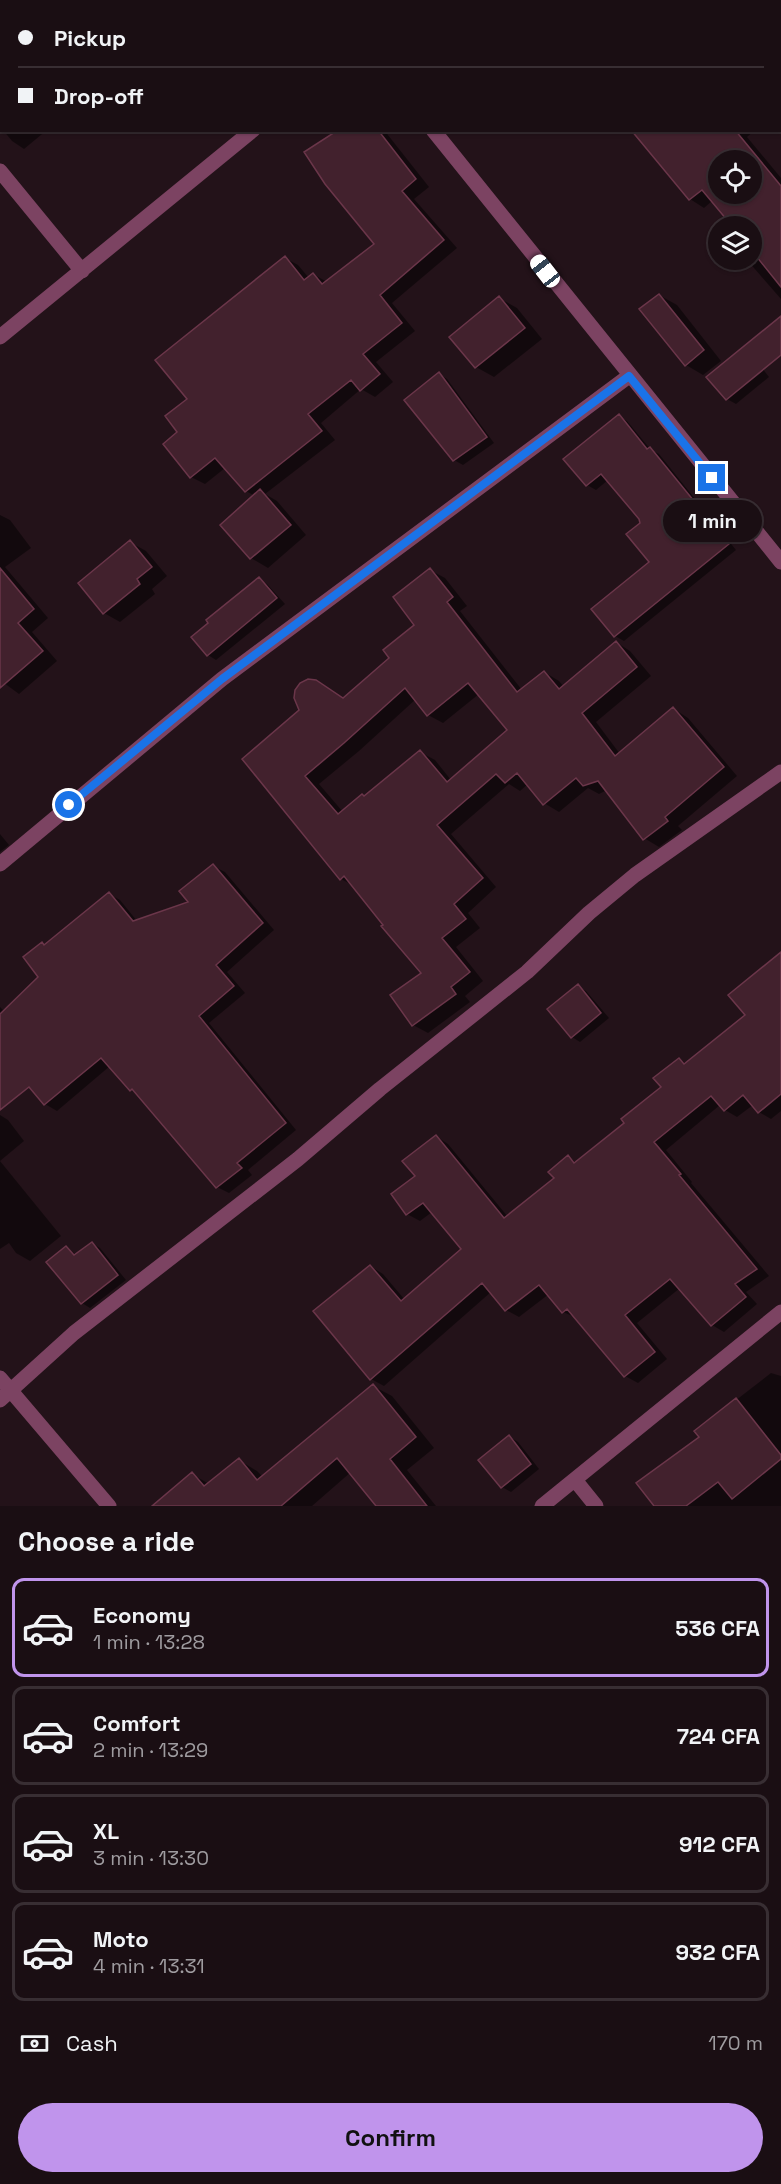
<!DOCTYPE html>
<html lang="en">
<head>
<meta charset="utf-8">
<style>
  body { margin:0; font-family:"Space Grotesk",sans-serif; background:#23171c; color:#f1f3f6; height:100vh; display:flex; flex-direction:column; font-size:22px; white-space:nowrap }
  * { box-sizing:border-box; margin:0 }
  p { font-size:20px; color:#9f9ca0 }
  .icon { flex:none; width:33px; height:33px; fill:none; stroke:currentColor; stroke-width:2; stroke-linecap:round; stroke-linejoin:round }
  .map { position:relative; height:1506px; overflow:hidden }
  .panel { display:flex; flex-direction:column; background:#1a0e13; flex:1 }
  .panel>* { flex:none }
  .top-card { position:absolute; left:0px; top:0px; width:782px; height:132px; box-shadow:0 2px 4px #0004,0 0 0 2px #382e33; display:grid; align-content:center; height:132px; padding:0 18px; background:#1a0e13 }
  .controls { position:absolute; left:708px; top:150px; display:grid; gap:12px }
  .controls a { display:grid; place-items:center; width:54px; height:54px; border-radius:50%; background:#1a0e13; box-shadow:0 2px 4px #0004,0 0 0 2px #382e33; font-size:30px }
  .end { position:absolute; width:27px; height:27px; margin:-14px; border:8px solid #1a73e8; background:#fff; box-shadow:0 0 0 3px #fff }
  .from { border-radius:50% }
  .bubble { position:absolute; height:42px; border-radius:21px; background:#1a0e13; box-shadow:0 2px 4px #0004,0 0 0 2px #382e33; font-size:20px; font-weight:800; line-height:42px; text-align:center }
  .car { position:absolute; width:18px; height:36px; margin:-18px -9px; border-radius:8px; box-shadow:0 0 4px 2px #0007; background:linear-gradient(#fff 24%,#345 0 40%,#fff 0 76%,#345 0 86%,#fff 0) }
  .top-card b { display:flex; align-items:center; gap:21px; height:57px; font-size:22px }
  .top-card b+b { border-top:2px solid #382e33 }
  .top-card i { width:15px; height:15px; background:#f1f3f6 }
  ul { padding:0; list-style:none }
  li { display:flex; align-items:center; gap:18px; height:99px; margin:0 12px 9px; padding:0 6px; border:3px solid #382e33; border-radius:12px }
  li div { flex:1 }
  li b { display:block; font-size:22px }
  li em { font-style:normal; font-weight:800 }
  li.on { border-color:#c094ec }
  li>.icon { width:54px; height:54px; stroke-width:1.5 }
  h2 { padding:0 18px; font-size:27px; line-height:72px }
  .pay { display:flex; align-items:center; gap:15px; height:66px; padding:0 18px; font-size:22px }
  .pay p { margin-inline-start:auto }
  .button { display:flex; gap:12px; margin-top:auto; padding:12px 18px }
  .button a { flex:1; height:69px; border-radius:36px; background:#c094ec; color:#111; font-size:24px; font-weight:800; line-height:69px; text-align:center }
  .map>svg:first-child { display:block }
</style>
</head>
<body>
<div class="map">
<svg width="781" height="1506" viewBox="0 0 781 1506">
  <rect width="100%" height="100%" fill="#231219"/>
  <!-- shadow -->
  <path fill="#0007" fill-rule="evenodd" d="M2,0L91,2H2V129L0,1Z
    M241,0H267L269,2H240Z
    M469,0H774L776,2H467Z
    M780,7L781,8L780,110Z
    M3,130H47L24,149L12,141Z
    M340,130H384L429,187L414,199L457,248L392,303L415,331L376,362L393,382L375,397L361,389L321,423L335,440L265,494L277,501L306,535L268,568L251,558L222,525L255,496L246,491L225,468L205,484L191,477L179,432L189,399L285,258L298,265L309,278L313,274L327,282L376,245Z
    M633,130H755L747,137L781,178V299L747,260H752V226H734L712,201L704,208L690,199ZM718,160H752V194H718Z
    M659,295L677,305L721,361L703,375L686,365Z
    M499,298L517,308L542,339L494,377L476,367L451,337Z
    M751,354L769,377L736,404L727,399L709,377Z
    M439,374L447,379L494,443L463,465L454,460L406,400Z
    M619,416L627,421L651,450L659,454L736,550L624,641L615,636L593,609L651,562L640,518L608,480L596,490L587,485L565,459Z
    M0,515L10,520L31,548L5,567L48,618L32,632L57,661L19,694L0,680Z
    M130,542L146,551L167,576L152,589L155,594L120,622L104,613L80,583Z
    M430,570L445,578L467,606L460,611L522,690L544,672L559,681L564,687L616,642L630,651L651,676L596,722L620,754L674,709L688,718L737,776L678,826L682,830L659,847L644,838L607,790L599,794L588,788L559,812L544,803L528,784L520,791L509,784L451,834L496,887L468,913L480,928L456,947L483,981L465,996L470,1002L428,1033L413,1025L423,973L356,887L341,879L244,759L344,699L391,659L417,625ZM479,694L509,730L451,780L435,760L420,752L365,798L343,812L319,784L359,751L416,699L428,715L443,723Z
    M259,579L267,584L285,604L216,660L208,655Z
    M0,834L9,845L0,852Z
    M213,866L225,872L274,930L227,972L245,993L209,1023L296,1130L248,1170L252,1175L229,1193L217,1187L138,1094L131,1090L110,1066L57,1111L45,1104L0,1042V1007L3,1010L20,997L40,978L45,946L109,894L120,900L137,921L190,902Z
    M781,954V1111L771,1119L759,1112L753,1105L737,1117L725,1110L720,1105L666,1150L692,1182L691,1183L769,1276L746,1292L757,1304L724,1332L712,1325L680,1288L637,1323L667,1359L638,1383L625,1376L577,1318L563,1312L549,1294L519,1317L506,1310L491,1292L384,1386L371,1379L370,1266L383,1274L405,1300L464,1250L432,1212L420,1221L407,1214L417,1177L436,1136L448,1144L508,1217L556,1178L568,1157L577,1163L626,1123L663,1087L679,1059L687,1064L747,1015Z
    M578,986L586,991L609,1018L580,1042L572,1037Z
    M0,1115L8,1120L24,1141L0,1161L61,1236L30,1261L16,1253L9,1243L0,1249Z
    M92,1243L100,1248L126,1280L90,1308L82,1303L66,1248L77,1255Z
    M771,1373L781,1376V1506H655L701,1437L696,1431Z
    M373,1386L392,1396L434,1448L407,1470L436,1506H380L351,1472L312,1506H172L192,1474L209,1484L239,1460L257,1471L263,1477Z
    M510,1437L518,1442L539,1469L511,1492L502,1487L480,1460Z"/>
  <!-- building -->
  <path fill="#42212d" stroke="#6b364a" stroke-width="1.5" fill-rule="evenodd" d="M338,130H378L416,179L402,191L444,240L380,295L402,323L363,354L380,374L360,391L351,380L308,414L322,431L245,492L215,458L190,478L163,444L177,432L165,416L187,399L155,360L285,256L304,280L313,273L322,284L374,244L325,184L304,152Z
    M631,130H735L781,186V287L752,251V226H732L702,190L689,200ZM718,160H752V194H718Z
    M659,294L704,350L685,366L639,309Z
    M499,296L525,328L475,368L449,337Z
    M781,316V355L726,400L706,377Z
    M439,372L487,437L453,461L404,400Z
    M619,414L647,449L650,447L729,544L614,637L591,609L649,562L626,534L640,523L639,519L601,474L586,486L563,459Z
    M260,489L291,525L250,559L220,525Z
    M130,540L152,567L137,579L140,584L103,614L78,583Z
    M0,568L34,609L18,623L43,651L0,688Z
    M430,568L453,597L447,602L517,692L544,671L559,689L616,641L637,667L582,713L615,756L673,707L724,767L665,817L668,821L643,840L598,781L583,786L576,778L543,805L517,773L505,783L496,774L437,825L483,878L454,904L466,919L442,938L470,972L451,987L456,994L412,1026L390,995L421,973L381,926L383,925L344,876L340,880L242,759L299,710L294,698L295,690L300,683L308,679L316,680L343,698L389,658L383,650L414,625L393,597ZM468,683L507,730L447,782L420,750L364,796L362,794L338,814L305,776L344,743L405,688L427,716Z
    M259,577L277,598L207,656L191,637L208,623L206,620Z
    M213,864L263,923L216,965L234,986L199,1016L286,1123L237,1163L242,1168L216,1188L132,1089L130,1091L101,1058L44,1105L29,1087L0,1110V1014L38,977L23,957L42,942L44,945L109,892L133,921L188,902L179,891Z
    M781,952V1094L758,1113L743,1095L724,1111L711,1096L654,1142L681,1174L679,1175L757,1269L735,1284L746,1297L711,1326L670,1279L625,1315L655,1352L624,1377L567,1309L562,1313L539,1285L505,1311L482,1283L370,1380L313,1311L370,1265L401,1301L461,1249L423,1203L406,1215L391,1194L415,1176L402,1161L436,1135L504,1218L554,1178L548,1172L568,1155L574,1163L624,1123L621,1119L661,1087L653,1078L679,1058L684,1064L745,1015L728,995Z
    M578,984L601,1013L571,1038L547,1009Z
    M92,1242L118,1275L81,1304L46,1262L66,1246L74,1255Z
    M373,1384L416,1437L390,1459L427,1506H376L337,1458L281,1506H152L192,1472L204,1486L239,1458L257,1480Z
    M736,1398L781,1455V1459L732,1499L718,1482L686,1506H654L636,1483L699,1437L694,1431Z
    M509,1435L531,1464L501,1488L478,1460Z"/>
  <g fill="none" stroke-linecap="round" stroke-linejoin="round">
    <!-- minor -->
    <path stroke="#7c4362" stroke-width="15" d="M327,0L328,2
      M408,2L410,0
      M433,130L781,562
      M0,171L82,271
      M0,337L253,130
      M0,864L222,679L629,376
      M0,1378L109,1506
      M0,1400L74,1333L298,1159L380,1089L527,972L589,913L635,875L781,772
      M575,1480L596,1506
      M542,1506L781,1312"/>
  </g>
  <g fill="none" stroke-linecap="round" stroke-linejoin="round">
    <!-- route -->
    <path stroke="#1a73e8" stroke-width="8" d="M69,805L222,679L629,376L712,478"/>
  </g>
</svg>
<div class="controls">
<a><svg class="icon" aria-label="locate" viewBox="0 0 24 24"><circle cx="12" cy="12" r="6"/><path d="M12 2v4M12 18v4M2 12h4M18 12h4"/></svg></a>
<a><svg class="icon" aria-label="layers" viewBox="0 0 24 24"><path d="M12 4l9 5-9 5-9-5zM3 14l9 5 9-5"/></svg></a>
</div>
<i class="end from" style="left:69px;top:805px"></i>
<i class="end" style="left:712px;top:478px"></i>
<div class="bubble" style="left:663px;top:500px;width:99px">1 min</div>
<i class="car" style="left:545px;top:271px;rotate:322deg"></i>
<div class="top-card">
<b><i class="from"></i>Pickup</b>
<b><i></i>Drop-off</b>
</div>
</div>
<section class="panel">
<h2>Choose a ride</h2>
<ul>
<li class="on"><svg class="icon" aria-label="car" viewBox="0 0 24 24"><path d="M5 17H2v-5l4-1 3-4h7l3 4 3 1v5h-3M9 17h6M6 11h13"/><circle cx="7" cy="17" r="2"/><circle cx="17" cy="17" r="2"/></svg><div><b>Economy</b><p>1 min · 13:28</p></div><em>536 CFA</em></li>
<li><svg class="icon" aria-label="car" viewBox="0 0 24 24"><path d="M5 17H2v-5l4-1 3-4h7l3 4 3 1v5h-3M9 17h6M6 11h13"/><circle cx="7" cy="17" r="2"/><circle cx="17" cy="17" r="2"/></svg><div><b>Comfort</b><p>2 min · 13:29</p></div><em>724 CFA</em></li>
<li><svg class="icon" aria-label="car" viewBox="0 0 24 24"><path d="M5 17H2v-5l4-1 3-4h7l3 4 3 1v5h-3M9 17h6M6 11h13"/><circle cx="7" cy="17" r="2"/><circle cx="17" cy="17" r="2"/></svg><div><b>XL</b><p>3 min · 13:30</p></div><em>912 CFA</em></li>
<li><svg class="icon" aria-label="car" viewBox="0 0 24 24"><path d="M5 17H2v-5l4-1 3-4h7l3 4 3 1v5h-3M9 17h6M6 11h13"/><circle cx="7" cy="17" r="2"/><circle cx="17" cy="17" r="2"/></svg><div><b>Moto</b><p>4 min · 13:31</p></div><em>932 CFA</em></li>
</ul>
<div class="pay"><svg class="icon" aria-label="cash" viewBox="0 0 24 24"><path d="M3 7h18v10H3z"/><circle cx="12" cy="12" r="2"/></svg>Cash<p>170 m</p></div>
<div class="button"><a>Confirm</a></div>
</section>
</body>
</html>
